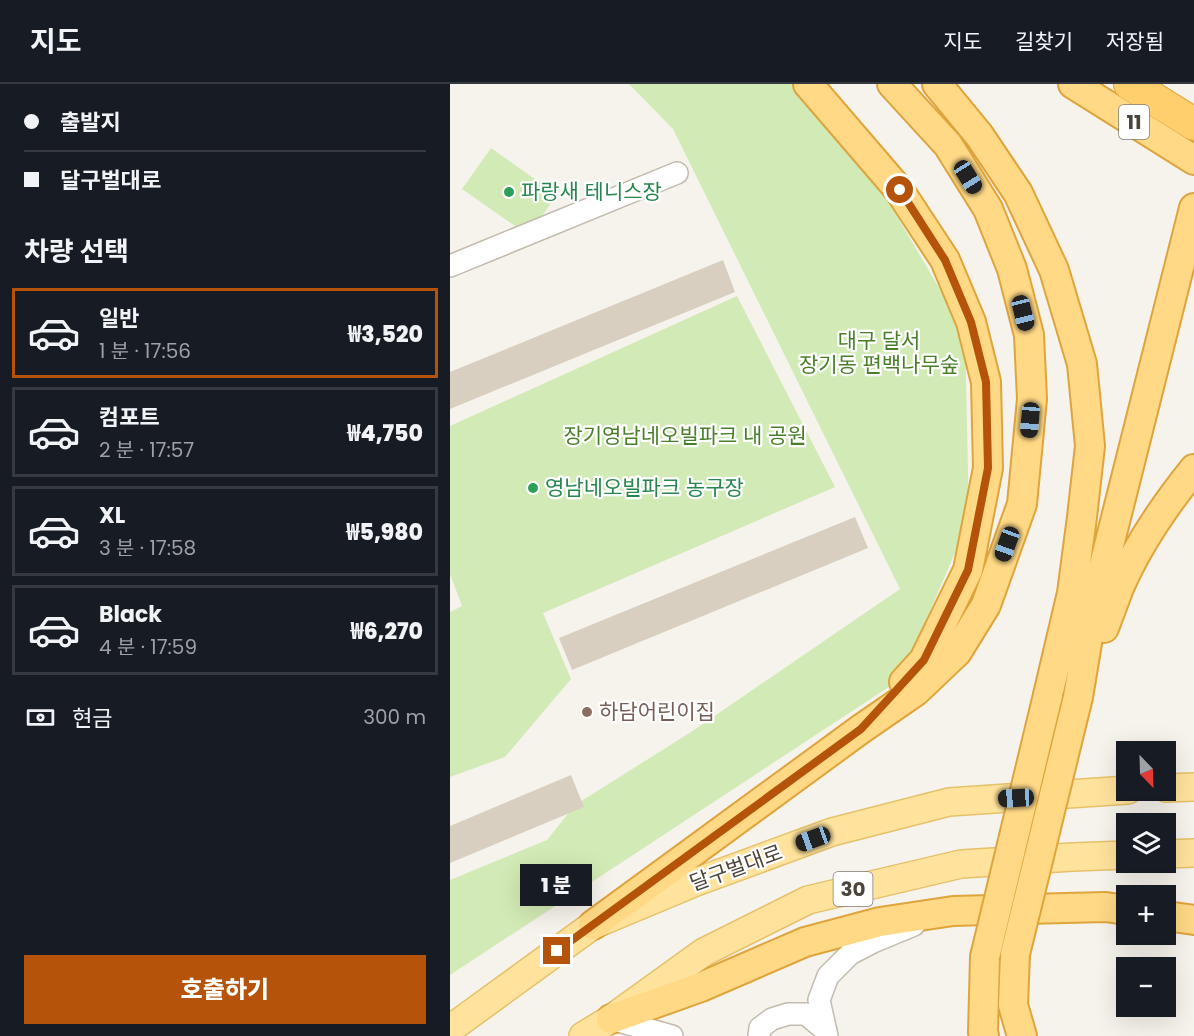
<!DOCTYPE html>
<html lang="ko">
<head>
<meta charset="utf-8">
<style>
  body { margin:0; font-family:Poppins,"Noto Sans KR",sans-serif; background:#242831; color:#f1f3f6; height:100vh; display:flex; flex-direction:column; font-size:22px; white-space:nowrap }
  * { box-sizing:border-box; margin:0 }
  p { font-size:20px; color:#9ea1a6 }
  .icon { flex:none; width:33px; height:33px; fill:none; stroke:currentColor; stroke-width:2; stroke-linecap:round; stroke-linejoin:round }
  .map { position:relative; flex:1; overflow:hidden }
  .drawer { display:flex; flex-direction:column; background:#171b24; width:450px }
  .drawer>* { flex:none }
  .banner { display:grid; align-content:center; height:132px; padding:0 24px; background:#171b24 }
  .needle { width:39px; rotate:157deg }
  .controls { position:absolute; left:666px; top:657px; display:grid; gap:12px }
  .controls a { display:grid; place-items:center; width:60px; height:60px; border-radius:0px; background:#171b24; box-shadow:0 6px 24px #0002; font-size:30px }
  .end { position:absolute; width:27px; height:27px; margin:-14px; border:8px solid #b45309; background:#fff; box-shadow:0 0 0 3px #fff }
  .from { border-radius:50% }
  .bubble { position:absolute; height:42px; border-radius:0px; background:#171b24; box-shadow:0 6px 24px #0002; font-size:20px; font-weight:800; line-height:42px; text-align:center }
  .car { position:absolute; width:18px; height:36px; margin:-18px -9px; border-radius:8px; box-shadow:0 0 4px 2px #0007; background:linear-gradient(#222 24%,#8ab4d8 0 40%,#222 0 76%,#8ab4d8 0 86%,#222 0) }
  .banner b { display:flex; align-items:center; gap:21px; height:57px; font-size:22px }
  .banner b+b { border-top:2px solid #363941 }
  .banner i { width:15px; height:15px; background:#f1f3f6 }
  ul { padding:0; list-style:none }
  li { display:flex; align-items:center; gap:18px; height:90px; margin:0 12px 9px; padding:0 12px; border:3px solid #363941; border-radius:0px }
  li div { flex:1 }
  li b { display:block; font-size:22px }
  li em { font-style:normal; font-weight:800 }
  li.selected { border-color:#b45309 }
  li>.icon { width:54px; height:54px; stroke-width:1.5 }
  h2 { padding:0 24px; font-size:27px; line-height:72px }
  .pay { display:flex; align-items:center; gap:15px; height:66px; padding:0 24px; font-size:22px }
  .pay p { margin-inline-start:auto }
  .button { display:flex; gap:12px; margin-top:auto; padding:12px 24px }
  .button a { flex:1; height:69px; border-radius:0px; background:#b45309; color:#fff; font-size:24px; font-weight:800; line-height:69px; text-align:center }
  header { display:flex; align-items:center; gap:36px; box-sizing:border-box; height:84px; padding:0 30px; background:#171b24; border-bottom:2px solid #363941 }
  header strong { font-size:28px }
  nav { display:flex; gap:33px; margin-inline-start:auto; font-size:21px }
  main { display:flex; flex:1; min-height:0 }
  .map>svg:first-child { display:block }
</style>
</head>
<body>
<header>
<strong>지도</strong>
<nav><a>지도</a><a>길찾기</a><a>저장됨</a></nav>
</header>
<main>
<section class="drawer">
<div class="banner">
<b><i class="from"></i>출발지</b>
<b><i></i>달구벌대로</b>
</div>
<h2>차량 선택</h2>
<ul>
<li class="selected"><svg class="icon" aria-label="car" viewBox="0 0 24 24"><path d="M5 17H2v-5l4-1 3-4h7l3 4 3 1v5h-3M9 17h6M6 11h13"/><circle cx="7" cy="17" r="2"/><circle cx="17" cy="17" r="2"/></svg><div><b>일반</b><p>1 분 · 17:56</p></div><em>₩3,520</em></li>
<li><svg class="icon" aria-label="car" viewBox="0 0 24 24"><path d="M5 17H2v-5l4-1 3-4h7l3 4 3 1v5h-3M9 17h6M6 11h13"/><circle cx="7" cy="17" r="2"/><circle cx="17" cy="17" r="2"/></svg><div><b>컴포트</b><p>2 분 · 17:57</p></div><em>₩4,750</em></li>
<li><svg class="icon" aria-label="car" viewBox="0 0 24 24"><path d="M5 17H2v-5l4-1 3-4h7l3 4 3 1v5h-3M9 17h6M6 11h13"/><circle cx="7" cy="17" r="2"/><circle cx="17" cy="17" r="2"/></svg><div><b>XL</b><p>3 분 · 17:58</p></div><em>₩5,980</em></li>
<li><svg class="icon" aria-label="car" viewBox="0 0 24 24"><path d="M5 17H2v-5l4-1 3-4h7l3 4 3 1v5h-3M9 17h6M6 11h13"/><circle cx="7" cy="17" r="2"/><circle cx="17" cy="17" r="2"/></svg><div><b>Black</b><p>4 분 · 17:59</p></div><em>₩6,270</em></li>
</ul>
<div class="pay"><svg class="icon" aria-label="cash" viewBox="0 0 24 24"><path d="M3 7h18v10H3z"/><circle cx="12" cy="12" r="2"/></svg>현금<p>300 m</p></div>
<div class="button"><a>호출하기</a></div>
</section>
<div class="map">
<svg width="744" height="952" viewBox="0 0 744 952">
  <rect width="100%" height="100%" fill="#f6f3ec"/>
  <!-- green -->
  <path fill="#d2eab5" d="M179,0H346L424,93L515,248L519,436L451,595L0,891V796L97,756L125,721L241,648L450,505L223,45Z
    M41,64L107,111L78,151L12,105Z
    M287,212L385,403L93,529L121,595L55,673L0,693V528L12,522L0,490V342Z"/>
  <!-- building -->
  <path fill="#d8cfc1" d="M273,176L285,208L0,325V288Z
    M405,433L418,464L122,586L109,554Z
    M121,691L134,723L0,779V742Z"/>
  <g fill="none" stroke-linecap="round" stroke-linejoin="round">
    <defs>
      <path id="tertiary" d="M0,182L227,89
        M161,935L222,952
        M309,952L310,944L322,935L338,930H356L376,947
        M377,952L369,916L378,892L400,870L423,858L464,841"/>
      <path id="primary" d="M716,704L744,703
        M716,770L744,769
        M0,945L143,841L246,798L382,748L499,718L678,706
        M133,952L161,935L254,868L358,816L511,780L623,773L676,771"/>
      <path id="trunk" d="M358,0L449,106L495,176L521,238L536,298L538,384L518,486L474,576L454,598
        M487,0L529,51L568,109L604,186L632,280L640,362L632,433L622,509L598,611
        M623,0L744,76
        M654,544C659,531 664,517 669,504C687,462 715,421 744,385
        M628,613L642,529L744,124
        M716,832L744,836
        M143,841L411,645L466,607L507,568L536,521L572,420L582,315L579,251L562,185L538,125L498,61L442,0
        M565,870L563,921L572,952
        M161,935L251,903L355,858L430,838L503,827L656,823L676,826
        M534,952L533,948L535,873"/>
      <path id="motorway" d="M680,0L744,40"/>
    </defs>
    <!-- tertiary casing -->
    <use href="#tertiary" stroke="#c2bbae" stroke-width="24"/>
    <!-- primary casing -->
    <use href="#primary" stroke="#e6c16a" stroke-width="30"/>
    <!-- trunk casing -->
    <use href="#trunk" stroke="#e0a43c" stroke-width="32"/>
    <!-- motorway casing -->
    <use href="#motorway" stroke="#e0a43c" stroke-width="34"/>
    <!-- tertiary -->
    <use href="#tertiary" stroke="#fff" stroke-width="21"/>
    <!-- primary -->
    <use href="#primary" stroke="#ffe39c" stroke-width="27"/>
    <!-- trunk -->
    <use href="#trunk" stroke="#ffd985" stroke-width="28"/>
    <!-- motorway -->
    <use href="#motorway" stroke="#ffcf6e" stroke-width="32"/>
    <defs>
      <path id="trunk-bridge" d="M565,870L628,613
        M535,873L598,611"/>
    </defs>
    <!-- trunk-bridge casing -->
    <use href="#trunk-bridge" stroke="#e0a43c" stroke-width="32" stroke-linecap="butt"/>
    <!-- trunk-bridge -->
    <use href="#trunk-bridge" stroke="#ffd985" stroke-width="28"/>
  </g>
  <g fill="none" stroke-linecap="round" stroke-linejoin="round">
    <!-- route -->
    <path stroke="#b45309" stroke-width="8" d="M107,867L411,645L474,576L518,486L538,384L536,298L521,238L495,176L450,106"/>
  </g>
  <!-- markers -->
  <g fill="#2e9e5b" stroke="#fff" stroke-width="2">
    <circle cx="59" cy="108" r="6"/>
    <circle cx="83" cy="404" r="6"/>
  </g>
  <circle fill="#8d6e63" stroke="#fff" stroke-width="2" cx="137" cy="628" r="6"/>
  <g text-anchor="middle" stroke-width="4.5" stroke-linejoin="round" paint-order="stroke">
    <!-- shield labels -->
    <g fill="#fff" stroke="#817c74" stroke-width="1.5">
      <rect x="669" y="21" width="30" height="34" rx="4.5"/>
      <rect x="383.5" y="788" width="39" height="34" rx="4.5"/>
    </g>
    <g font-size="20" font-weight="bold" fill="#4b4439">
      <text x="684" y="45">11</text>
      <text x="403" y="812">30</text>
    </g>
    <!-- leisure labels -->
    <g font-size="21" fill="#27864d" stroke="#fff" text-anchor="start">
      <text x="71" y="115">파랑새 테니스장</text>
      <text x="95" y="411">영남네오빌파크 농구장</text>
    </g>
    <!-- park labels -->
    <g font-size="21" fill="#4a7f2a" stroke="#fff">
      <text x="429" y="264">대구 달서<tspan x="429" dy="24">장기동 편백나무숲</tspan></text>
      <text x="235" y="359">장기영남네오빌파크 내 공원</text>
    </g>
    <!-- education labels -->
    <g font-size="21" fill="#785e54" stroke="#fff" text-anchor="start">
      <text x="149" y="635">하담어린이집</text>
    </g>
    <!-- street labels -->
    <g font-size="21" fill="#4b4439" stroke="#fff">
      <text transform="translate(286 784) rotate(-20)" y="7">달구벌대로</text>
    </g>
  </g>
</svg>
<div class="controls">
<a><svg class="needle" viewBox="-14 -14 28 28"><path d="M0-13l5 13h-10z" fill="#e53935"/><path d="M0 13l5-13h-10z" fill="#9ea1a6"/></svg></a>
<a><svg class="icon" aria-label="layers" viewBox="0 0 24 24"><path d="M12 4l9 5-9 5-9-5zM3 14l9 5 9-5"/></svg></a>
<a>+</a>
<a>−</a>
</div>
<i class="end from" style="left:450px;top:106px"></i>
<i class="end" style="left:107px;top:867px"></i>
<div class="bubble" style="left:70px;top:780px;width:72px">1 분</div>
<i class="car" style="left:518px;top:93px;rotate:148deg"></i>
<i class="car" style="left:573px;top:229px;rotate:166deg"></i>
<i class="car" style="left:580px;top:336px;rotate:185deg"></i>
<i class="car" style="left:557px;top:460px;rotate:200deg"></i>
<i class="car" style="left:566px;top:714px;rotate:267deg"></i>
<i class="car" style="left:363px;top:755px;rotate:250deg"></i>
</div>
</main>
</body>
</html>
